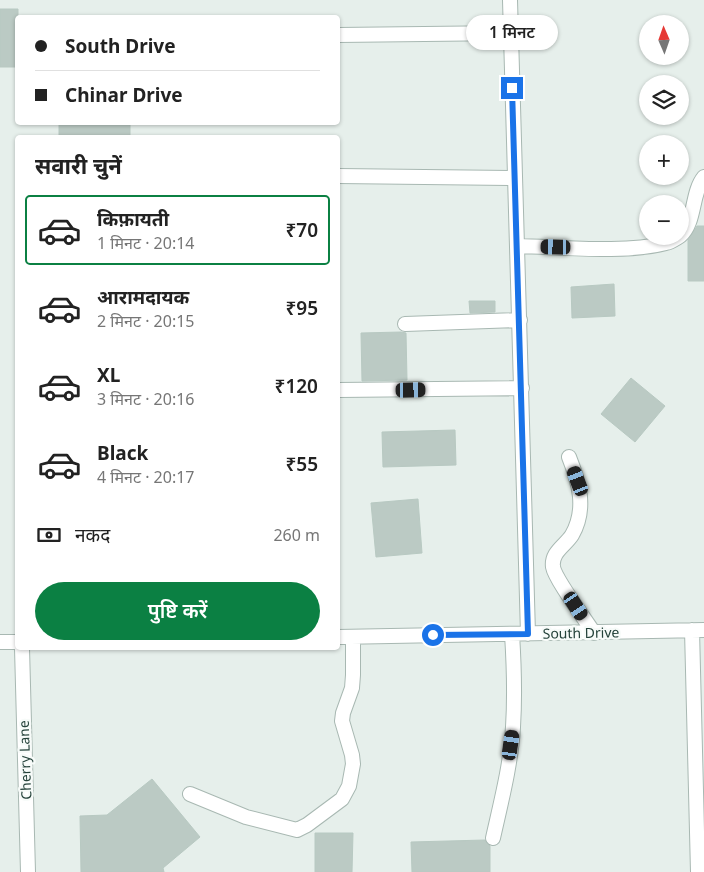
<!DOCTYPE html>
<html lang="hi">
<head>
<meta charset="utf-8">
<style>
  body { margin:0; font-family:"Noto Sans","Noto Sans Devanagari",sans-serif; background:#f6f6f6; color:#222; height:100vh; display:flex; flex-direction:column; font-size:19px; white-space:nowrap }
  * { box-sizing:border-box; margin:0 }
  p { font-size:16px; color:#767676 }
  .icon { flex:none; width:28px; height:28px; fill:none; stroke:currentColor; stroke-width:2; stroke-linecap:round; stroke-linejoin:round }
  .map { position:relative; flex:1; overflow:hidden }
  .panel { position:absolute; left:15px; top:135px; width:325px; height:515px; display:flex; flex-direction:column; background:#fff; border-radius:5px; box-shadow:0 1px 4px #0004 }
  .panel>* { flex:none }
  .top-card { position:absolute; left:15px; top:15px; width:325px; height:110px; border-radius:5px; box-shadow:0 1px 4px #0004; display:grid; align-content:center; height:110px; padding:0 20px; background:#fff }
  .needle { width:32px; rotate:358deg }
  .fabs { position:absolute; left:639px; top:15px; display:grid; gap:10px }
  .fabs a { display:grid; place-items:center; width:50px; height:50px; border-radius:50%; background:#fff; box-shadow:0 1px 4px #0004; font-size:25px }
  .end { position:absolute; width:22px; height:22px; margin:-11px; border:6px solid #1a73e8; background:#fff; box-shadow:0 0 0 2px #fff }
  .from { border-radius:50% }
  .bubble { position:absolute; height:35px; border-radius:18px; background:#fff; box-shadow:0 1px 4px #0004; font-size:16px; font-weight:600; line-height:35px; text-align:center }
  .car { position:absolute; width:15px; height:30px; margin:-15px -8px; border-radius:6px; box-shadow:0 0 4px 1px #0007; background:linear-gradient(#222 24%,#8ab4d8 0 40%,#222 0 76%,#8ab4d8 0 86%,#222 0) }
  .top-card b { display:flex; align-items:center; gap:18px; height:48px; font-size:19px }
  .top-card b+b { border-top:1px solid #e0e0e0 }
  .top-card i { width:12px; height:12px; background:#222 }
  ul { padding:0; list-style:none }
  li { display:flex; align-items:center; gap:15px; height:70px; margin:0 10px 8px; padding:0 10px; border:2px solid transparent; border-radius:5px }
  li div { flex:1 }
  li b { display:block; font-size:19px }
  li em { font-style:normal; font-weight:600 }
  li.current { border-color:#0b8043 }
  li>.icon { width:45px; height:45px; stroke-width:1.5 }
  h2 { padding:0 20px; font-size:22px; line-height:60px }
  .pay { display:flex; align-items:center; gap:12px; height:55px; padding:0 20px; font-size:19px }
  .pay p { margin-inline-start:auto }
  .cta { display:flex; gap:10px; margin-top:auto; padding:10px 20px }
  .cta a { flex:1; height:58px; border-radius:30px; background:#0b8043; color:#fff; font-size:20px; font-weight:600; line-height:58px; text-align:center }
  .map>svg:first-child { display:block }
</style>
</head>
<body>
<div class="map">
<svg width="704" height="872" viewBox="0 0 704 872">
  <rect width="100%" height="100%" fill="#e6efeb"/>
  <!-- building -->
  <path fill="#bbcac4" stroke="#b8c9c2" d="M0,9H18V67H0Z
    M59,122H130V138H59Z
    M697,226H704V281H688V240Z
    M614,284L615,316L572,318L571,287Z
    M469,301H495V312L470,313Z
    M401,332L406,333L407,380L362,381L361,333Z
    M631,378L665,406L635,442L601,414Z
    M455,430L456,465L383,467L382,432Z
    M418,499L422,553L376,557L371,503Z
    M152,779L200,837L163,868L164,872H81L80,816L107,815Z
    M315,833H353L352,872H315Z
    M485,840L490,846V872H412L411,842Z"/>
  <g fill="none" stroke-linecap="round" stroke-linejoin="round">
    <defs>
      <path id="minor" d="M510,0L528,634
        M338,35L511,33
        M338,176L515,178
        M680,236C696,222 691,193 704,177
        M518,246C563,247 623,254 666,243C671,242 675,239 680,236
        M405,324L520,320
        M338,390L522,388
        M569,457C579,482 587,509 572,535C565,546 551,552 553,567C555,579 585,619 594,633
        M692,630L698,872
        M338,637L704,630
        M0,642H18
        M22,648L28,872
        M190,794L246,817L297,830L307,825L342,799L349,786L353,764L352,755L342,721L343,713L352,688L353,675V637
        M493,838C501,802 511,764 513,727C515,696 514,665 512,634"/>
    </defs>
    <!-- minor casing -->
    <use href="#minor" stroke="#a8b8b2" stroke-width="16"/>
    <!-- minor -->
    <use href="#minor" stroke="#fff" stroke-width="14"/>
  </g>
  <g fill="none" stroke-linecap="round" stroke-linejoin="round">
    <!-- route -->
    <path stroke="#1a73e8" stroke-width="6" d="M433,635L528,634L512,88"/>
  </g>
  <g text-anchor="middle" stroke-width="4.5" stroke-linejoin="round" paint-order="stroke">
    <!-- street labels -->
    <g font-size="14" fill="#24423a" stroke="#f7fbf9">
      <text transform="translate(581 633) rotate(-1)" y="5">South Drive</text>
      <text transform="translate(25 760) rotate(-92)" y="5">Cherry Lane</text>
    </g>
  </g>
</svg>
<div class="fabs">
<a><svg class="needle" viewBox="-14 -14 28 28"><path d="M0-13l5 13h-10z" fill="#e53935"/><path d="M0 13l5-13h-10z" fill="#767676"/></svg></a>
<a><svg class="icon" aria-label="layers" viewBox="0 0 24 24"><path d="M12 4l9 5-9 5-9-5zM3 14l9 5 9-5"/></svg></a>
<a>+</a>
<a>−</a>
</div>
<i class="end from" style="left:433px;top:635px"></i>
<i class="end" style="left:512px;top:88px"></i>
<div class="bubble" style="left:466px;top:15px;width:92px">1 मिनट</div>
<i class="car" style="left:556px;top:247px;rotate:271deg"></i>
<i class="car" style="left:411px;top:390px;rotate:89deg"></i>
<i class="car" style="left:578px;top:481px;rotate:339deg"></i>
<i class="car" style="left:576px;top:606px;rotate:147deg"></i>
<i class="car" style="left:511px;top:745px;rotate:8deg"></i>
<div class="top-card">
<b><i class="from"></i>South Drive</b>
<b><i></i>Chinar Drive</b>
</div>
<section class="panel">
<h2>सवारी चुनें</h2>
<ul>
<li class="current"><svg class="icon" aria-label="car" viewBox="0 0 24 24"><path d="M5 17H2v-5l4-1 3-4h7l3 4 3 1v5h-3M9 17h6M6 11h13"/><circle cx="7" cy="17" r="2"/><circle cx="17" cy="17" r="2"/></svg><div><b>किफ़ायती</b><p>1 मिनट · 20:14</p></div><em>₹70</em></li>
<li><svg class="icon" aria-label="car" viewBox="0 0 24 24"><path d="M5 17H2v-5l4-1 3-4h7l3 4 3 1v5h-3M9 17h6M6 11h13"/><circle cx="7" cy="17" r="2"/><circle cx="17" cy="17" r="2"/></svg><div><b>आरामदायक</b><p>2 मिनट · 20:15</p></div><em>₹95</em></li>
<li><svg class="icon" aria-label="car" viewBox="0 0 24 24"><path d="M5 17H2v-5l4-1 3-4h7l3 4 3 1v5h-3M9 17h6M6 11h13"/><circle cx="7" cy="17" r="2"/><circle cx="17" cy="17" r="2"/></svg><div><b>XL</b><p>3 मिनट · 20:16</p></div><em>₹120</em></li>
<li><svg class="icon" aria-label="car" viewBox="0 0 24 24"><path d="M5 17H2v-5l4-1 3-4h7l3 4 3 1v5h-3M9 17h6M6 11h13"/><circle cx="7" cy="17" r="2"/><circle cx="17" cy="17" r="2"/></svg><div><b>Black</b><p>4 मिनट · 20:17</p></div><em>₹55</em></li>
</ul>
<div class="pay"><svg class="icon" aria-label="cash" viewBox="0 0 24 24"><path d="M3 7h18v10H3z"/><circle cx="12" cy="12" r="2"/></svg>नकद<p>260 m</p></div>
<div class="cta"><a>पुष्टि करें</a></div>
</section>
</div>
</body>
</html>
